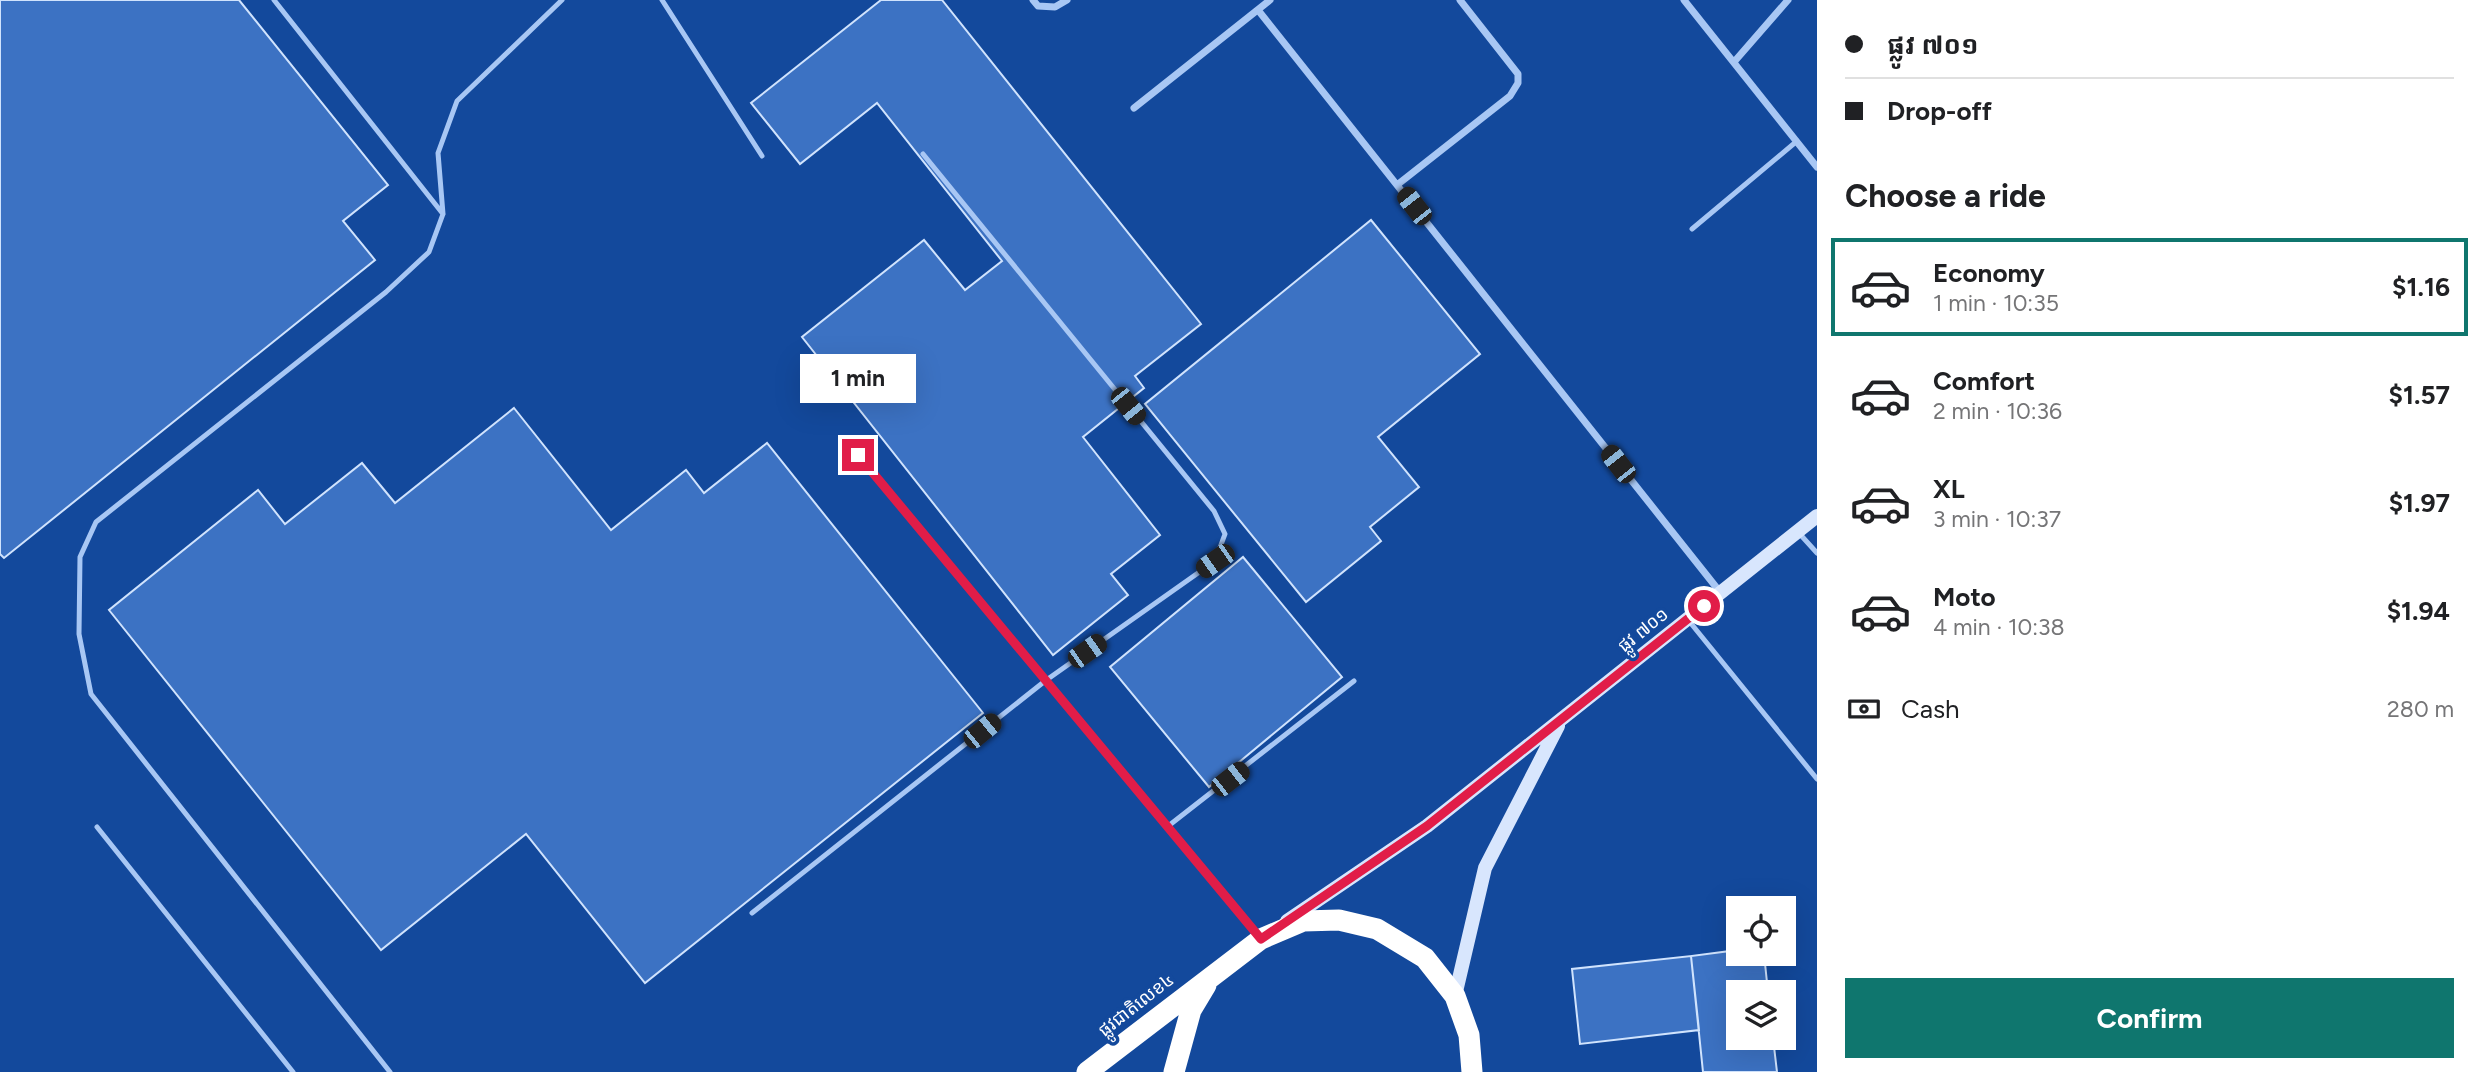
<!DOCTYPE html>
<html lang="en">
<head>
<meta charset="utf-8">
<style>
  body { margin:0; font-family:Figtree,"Noto Sans Khmer",sans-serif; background:#f6f6f6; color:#202124; height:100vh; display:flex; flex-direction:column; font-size:26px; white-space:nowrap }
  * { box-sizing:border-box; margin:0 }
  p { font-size:23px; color:#757577 }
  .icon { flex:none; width:38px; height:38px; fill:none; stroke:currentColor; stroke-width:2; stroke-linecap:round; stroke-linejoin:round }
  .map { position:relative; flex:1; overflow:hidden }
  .panel { display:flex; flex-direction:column; background:#fff; width:665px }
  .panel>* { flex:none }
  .hud { display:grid; align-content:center; height:154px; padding:0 28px; background:#fff }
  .fabs { position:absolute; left:1726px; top:896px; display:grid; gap:14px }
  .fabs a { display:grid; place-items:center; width:70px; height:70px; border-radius:0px; background:#fff; box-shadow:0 7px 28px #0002; font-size:35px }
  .end { position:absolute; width:32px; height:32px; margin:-16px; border:9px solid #e11d48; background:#fff; box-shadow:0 0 0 4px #fff }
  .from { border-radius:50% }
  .bubble { position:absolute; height:49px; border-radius:0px; background:#fff; box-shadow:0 7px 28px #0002; font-size:23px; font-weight:700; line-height:49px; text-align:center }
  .car { position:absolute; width:21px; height:42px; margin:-21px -10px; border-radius:9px; box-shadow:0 0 5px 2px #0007; background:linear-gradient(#222 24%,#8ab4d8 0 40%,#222 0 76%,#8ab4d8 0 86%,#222 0) }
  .hud b { display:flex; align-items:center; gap:24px; height:66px; font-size:26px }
  .hud b+b { border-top:2px solid #e0e0e0 }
  .hud i { width:18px; height:18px; background:#202124 }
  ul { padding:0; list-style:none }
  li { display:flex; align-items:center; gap:21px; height:98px; margin:0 14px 10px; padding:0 14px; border:4px solid transparent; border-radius:0px }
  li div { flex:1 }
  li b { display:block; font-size:26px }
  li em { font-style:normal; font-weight:700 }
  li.on { border-color:#0f766e }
  li>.icon { width:63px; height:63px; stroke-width:1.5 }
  h2 { padding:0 28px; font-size:32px; line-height:84px }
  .pay { display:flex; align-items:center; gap:18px; height:77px; padding:0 28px; font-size:26px }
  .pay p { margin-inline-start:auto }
  .button { display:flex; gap:14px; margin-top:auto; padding:14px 28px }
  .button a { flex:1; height:80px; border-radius:0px; background:#0f766e; color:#fff; font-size:28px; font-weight:700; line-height:80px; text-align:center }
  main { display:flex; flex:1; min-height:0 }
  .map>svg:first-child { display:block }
</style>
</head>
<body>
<main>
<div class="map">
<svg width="1817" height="1072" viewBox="0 0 1817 1072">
  <rect width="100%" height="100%" fill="#13499c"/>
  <!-- building -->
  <path fill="#3c72c3" stroke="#d0e3fd" stroke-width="2" d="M0,0H239L388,185L343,221L375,260L4,558L0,554Z
    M881,0H942L1201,324L1135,376L1144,388L1083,437L1160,535L1111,574L1128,595L1053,655L802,337L924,240L965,290L1002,261L877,103L800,164L751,103Z
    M1371,220L1480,354L1378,437L1419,487L1370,527L1381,541L1306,602L1145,404Z
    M514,408L611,530L686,470L704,493L767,443L983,713L645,983L526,834L381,950L109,610L258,490L285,524L362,463L395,503Z
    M1243,557L1342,677L1209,787L1110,667Z
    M1738,950V954H1764L1768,992H1738V1038H1773L1777,1072H1703L1691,956Z
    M1691,956L1699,1030L1580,1044L1572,969Z"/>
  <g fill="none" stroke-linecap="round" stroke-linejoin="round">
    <!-- lane -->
    <path stroke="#a8c7f4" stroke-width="5" d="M274,0L443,214
      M662,0L762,156
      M1692,229L1797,141
      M858,455L1259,937
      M1798,532L1817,553
      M1689,621L1817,779
      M97,827L293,1072
      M1167,827L1354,681
      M752,913L1045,681L1215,561L1225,534L1214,511L923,154
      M390,1072L91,694L79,634L80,557L96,522L386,292L429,252L443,214L438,153L457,101L562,0"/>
    <!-- street -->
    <path stroke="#a8c7f4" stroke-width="7" d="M1033,0L1038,6L1055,7L1067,0
      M1684,0L1817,167
      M1258,10L1720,592
      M1734,62L1788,0
      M1134,108L1270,0
      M1397,185L1510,96L1518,83V74L1460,0"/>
    <!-- secondary -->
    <path stroke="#d8e6fd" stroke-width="14" d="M1287,921L1427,826L1817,516
      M1455,996L1485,868L1558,726"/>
    <!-- highway -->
    <path stroke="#fff" stroke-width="21" d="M1087,1072L1261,939L1303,921L1339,920L1377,929L1425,958L1455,996L1469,1035L1472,1072
      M1174,1072L1191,1010L1206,985"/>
  </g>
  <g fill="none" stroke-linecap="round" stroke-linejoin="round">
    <!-- route -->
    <path stroke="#e11d48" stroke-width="9" d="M858,455L1261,939L1427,826L1704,606"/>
  </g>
  <g text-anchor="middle" stroke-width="7" stroke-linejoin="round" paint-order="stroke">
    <!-- street labels -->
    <g font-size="18" fill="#fff" stroke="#13499c">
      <text transform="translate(1643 630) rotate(-39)" y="6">ផ្លូវ ៧០១</text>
      <text transform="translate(1136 1005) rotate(-38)" y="6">ផ្លូវជាតិលេខ៤</text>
    </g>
  </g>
</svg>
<div class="fabs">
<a><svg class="icon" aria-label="locate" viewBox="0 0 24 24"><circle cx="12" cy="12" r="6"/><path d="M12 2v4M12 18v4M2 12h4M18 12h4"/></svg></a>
<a><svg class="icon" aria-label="layers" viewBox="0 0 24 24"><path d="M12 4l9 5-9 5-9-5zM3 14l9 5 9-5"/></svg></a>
</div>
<i class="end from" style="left:1704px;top:606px"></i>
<i class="end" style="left:858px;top:455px"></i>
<div class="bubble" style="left:800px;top:354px;width:116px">1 min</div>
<i class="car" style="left:1414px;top:206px;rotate:322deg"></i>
<i class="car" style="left:1128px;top:406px;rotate:141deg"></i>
<i class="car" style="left:1618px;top:464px;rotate:322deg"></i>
<i class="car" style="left:1215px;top:561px;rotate:235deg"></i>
<i class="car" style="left:1087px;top:651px;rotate:55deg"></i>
<i class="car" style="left:982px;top:731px;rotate:51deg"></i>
<i class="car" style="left:1230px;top:779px;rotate:52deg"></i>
</div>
<section class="panel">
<div class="hud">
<b><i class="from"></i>ផ្លូវ ៧០១</b>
<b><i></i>Drop-off</b>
</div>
<h2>Choose a ride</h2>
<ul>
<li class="on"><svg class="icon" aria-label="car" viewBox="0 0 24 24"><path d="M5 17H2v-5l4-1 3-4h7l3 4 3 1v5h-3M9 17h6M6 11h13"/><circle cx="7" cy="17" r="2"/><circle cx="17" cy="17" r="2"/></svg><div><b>Economy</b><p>1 min · 10:35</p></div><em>$1.16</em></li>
<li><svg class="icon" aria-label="car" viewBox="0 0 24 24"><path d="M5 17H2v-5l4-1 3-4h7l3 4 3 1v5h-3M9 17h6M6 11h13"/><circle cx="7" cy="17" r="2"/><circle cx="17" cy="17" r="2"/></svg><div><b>Comfort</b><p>2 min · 10:36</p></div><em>$1.57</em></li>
<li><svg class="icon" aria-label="car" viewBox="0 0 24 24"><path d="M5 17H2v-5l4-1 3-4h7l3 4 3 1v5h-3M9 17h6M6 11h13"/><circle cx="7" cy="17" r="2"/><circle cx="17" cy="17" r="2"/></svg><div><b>XL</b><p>3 min · 10:37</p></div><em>$1.97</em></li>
<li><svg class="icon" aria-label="car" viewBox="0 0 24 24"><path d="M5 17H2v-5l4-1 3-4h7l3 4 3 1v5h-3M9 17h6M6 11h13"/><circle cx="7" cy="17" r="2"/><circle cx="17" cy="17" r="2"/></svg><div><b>Moto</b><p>4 min · 10:38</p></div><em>$1.94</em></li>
</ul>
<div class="pay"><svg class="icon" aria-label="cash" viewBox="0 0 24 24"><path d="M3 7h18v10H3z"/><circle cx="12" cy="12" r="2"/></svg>Cash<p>280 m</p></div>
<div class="button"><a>Confirm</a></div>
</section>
</main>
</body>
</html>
